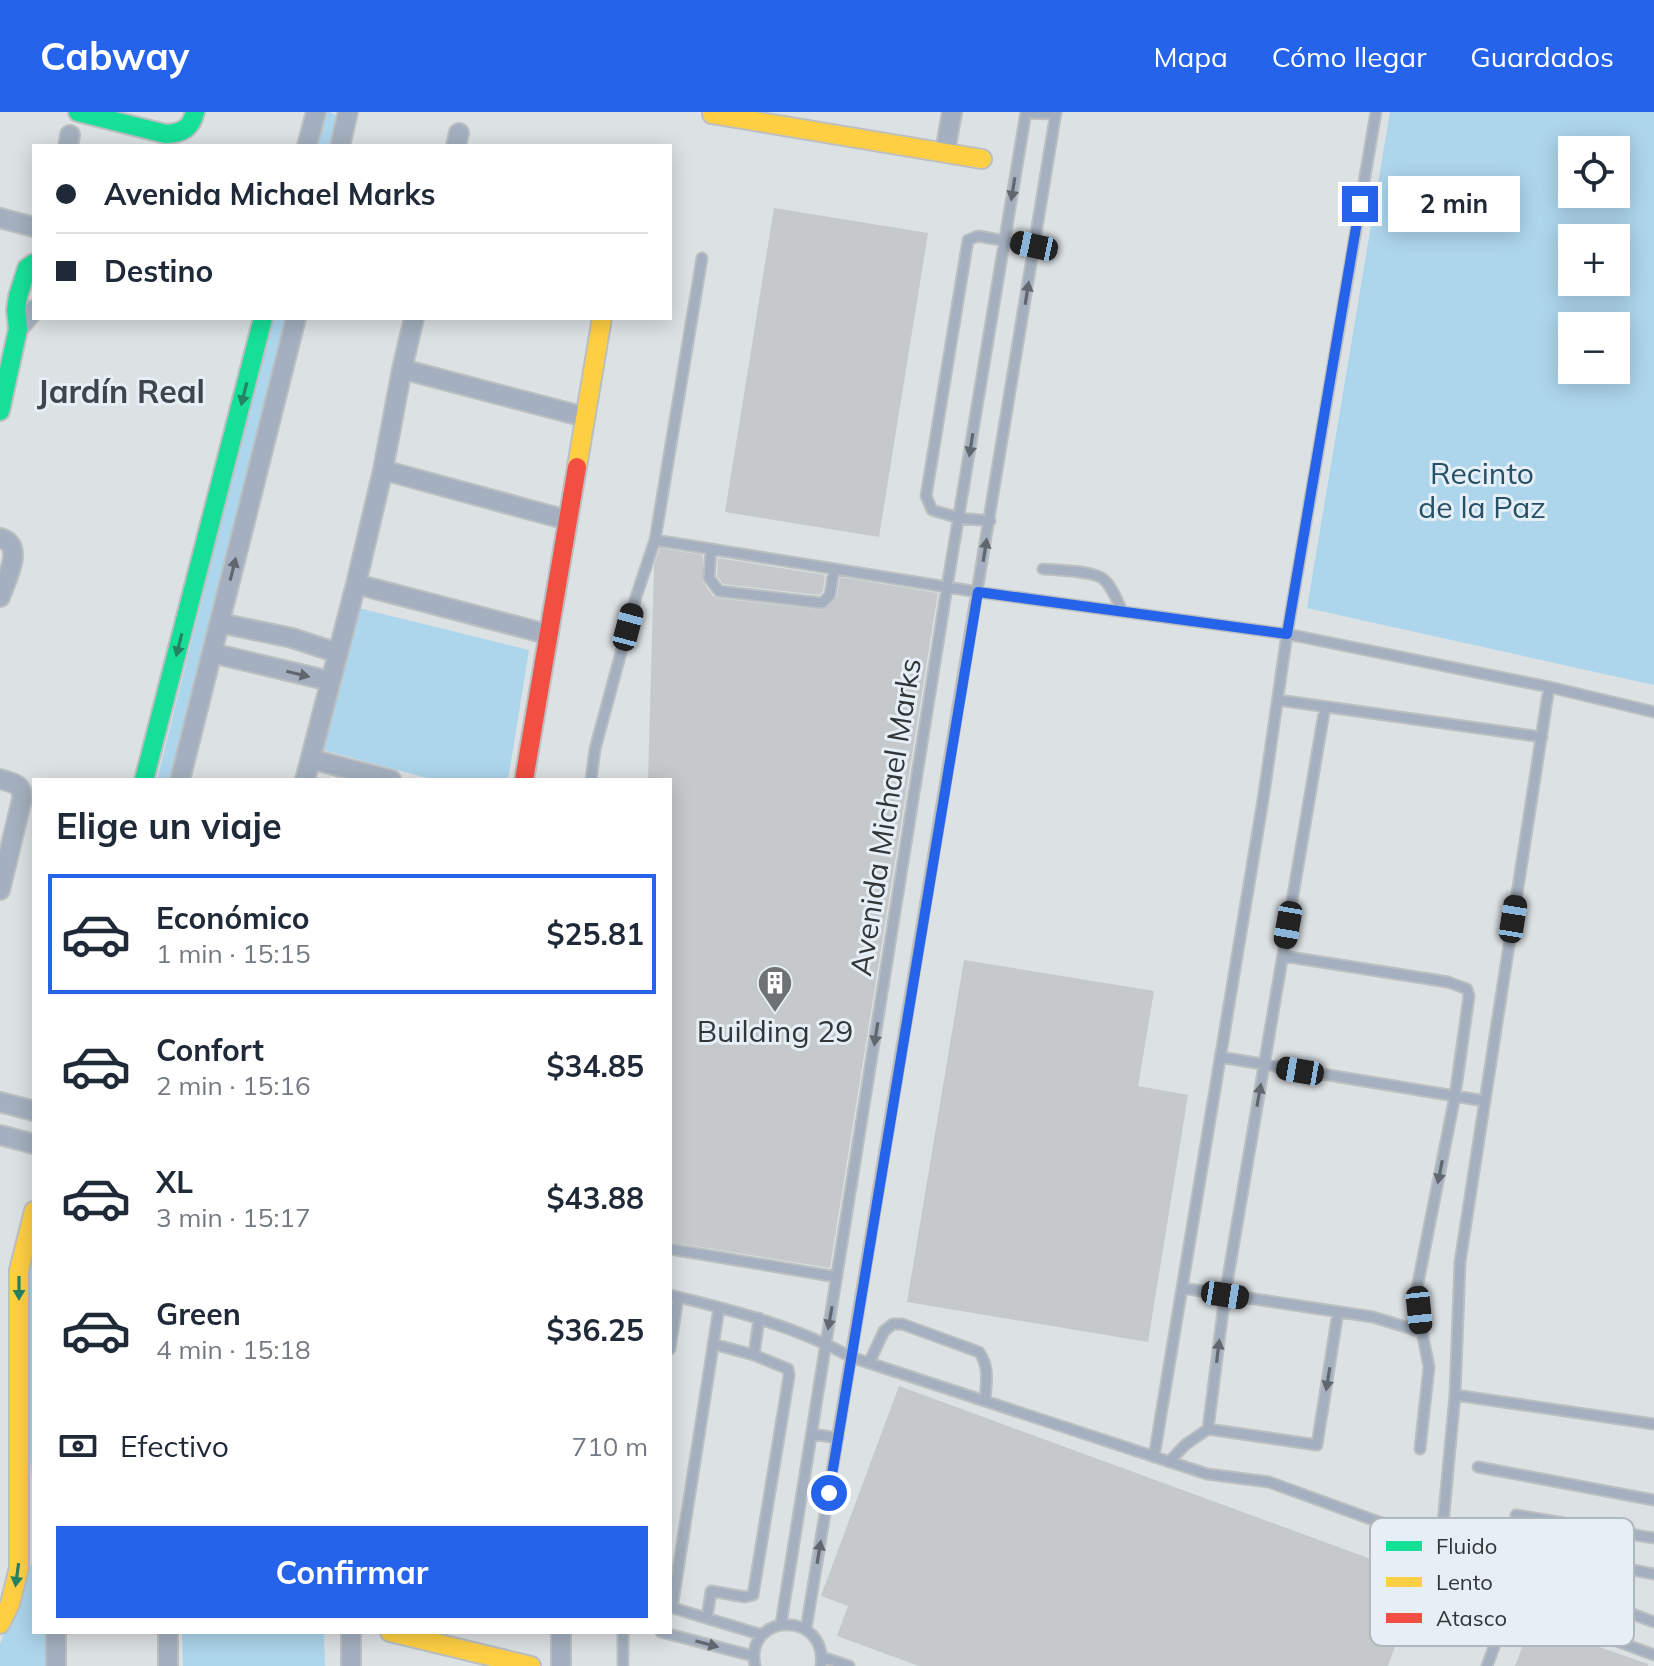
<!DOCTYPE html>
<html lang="es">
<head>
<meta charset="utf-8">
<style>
  body { margin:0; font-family:Mulish,sans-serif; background:#f2f2f3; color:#1f2937; height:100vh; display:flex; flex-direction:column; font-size:30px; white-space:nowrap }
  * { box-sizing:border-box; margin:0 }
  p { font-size:26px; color:#747a83 }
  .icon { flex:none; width:44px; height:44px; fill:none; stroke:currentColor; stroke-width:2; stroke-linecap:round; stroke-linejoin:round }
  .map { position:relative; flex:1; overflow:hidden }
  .details { position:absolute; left:32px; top:666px; width:640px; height:856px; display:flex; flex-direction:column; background:#fff; border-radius:0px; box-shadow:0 4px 20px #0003 }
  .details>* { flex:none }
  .guide { position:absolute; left:32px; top:32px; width:640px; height:176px; border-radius:0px; box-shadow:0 4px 20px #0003; display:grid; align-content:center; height:176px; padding:0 24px; background:#fff }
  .tools { position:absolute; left:1558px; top:24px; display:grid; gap:16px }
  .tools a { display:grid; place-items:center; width:72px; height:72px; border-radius:0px; background:#fff; box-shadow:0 4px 20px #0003; font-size:40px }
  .end { position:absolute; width:36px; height:36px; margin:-18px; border:10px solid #2563eb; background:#fff; box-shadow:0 0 0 4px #fff }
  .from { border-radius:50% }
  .bubble { position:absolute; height:56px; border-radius:0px; background:#fff; box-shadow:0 4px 20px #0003; font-size:26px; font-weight:700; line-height:56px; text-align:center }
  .car { position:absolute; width:24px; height:48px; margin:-24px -12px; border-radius:10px; box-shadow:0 0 6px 2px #0007; background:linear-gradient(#222 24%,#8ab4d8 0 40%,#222 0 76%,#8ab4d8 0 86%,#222 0) }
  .guide b { display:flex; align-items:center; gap:28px; height:76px; font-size:30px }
  .guide b+b { border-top:2px solid #e0e1e3 }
  .guide i { width:20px; height:20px; background:#1f2937 }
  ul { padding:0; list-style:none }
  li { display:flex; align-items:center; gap:24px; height:120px; margin:0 16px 12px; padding:0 8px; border:4px solid transparent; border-radius:0px }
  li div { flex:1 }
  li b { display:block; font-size:30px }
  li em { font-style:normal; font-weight:700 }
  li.active { border-color:#2563eb }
  li>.icon { width:72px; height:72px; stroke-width:1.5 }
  h2 { padding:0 24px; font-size:36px; line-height:96px }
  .pay { display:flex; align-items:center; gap:20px; height:88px; padding:0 24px; font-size:30px }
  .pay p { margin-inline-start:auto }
  .button { display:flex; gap:16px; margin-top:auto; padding:16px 24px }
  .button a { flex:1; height:92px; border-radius:0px; background:#2563eb; color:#fff; font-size:32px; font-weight:700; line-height:92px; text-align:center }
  header { display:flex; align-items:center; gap:48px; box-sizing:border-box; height:112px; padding:0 40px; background:#2563eb; color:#fff }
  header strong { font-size:38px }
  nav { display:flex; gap:44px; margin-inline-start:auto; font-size:28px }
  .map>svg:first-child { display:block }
</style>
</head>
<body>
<header>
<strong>Cabway</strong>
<nav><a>Mapa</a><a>Cómo llegar</a><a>Guardados</a></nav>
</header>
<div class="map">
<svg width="1654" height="1554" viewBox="0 0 1654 1554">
  <rect width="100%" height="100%" fill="#dce1e4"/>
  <!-- green -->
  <path fill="#add5ec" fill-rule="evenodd" d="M324,0H330L339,5L332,34H315Z
    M1390,0H1654V573L1307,496ZM1616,38V82H1572V38ZM1572,126H1616V170H1572ZM1616,214V258H1572V214Z
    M272,206H290L176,668H157Z
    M358,496L529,538L508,668H435L323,638Z
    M34,1132V1390L27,1314V1160Z
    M34,1446V1520H45V1554H0V1532Z
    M182,1520H324L325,1554H183Z"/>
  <!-- building -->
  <path fill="#c5c9cb" d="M774,96L928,121L879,425L725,400Z
    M660,436L703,443V470L713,484L718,486L824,498L837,485L840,465L938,481L830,1156L670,1130V668H648L654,453Z
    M718,446L825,463L823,479L819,483L723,472L717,464Z
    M964,848L1154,879L1138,974L1188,983L1148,1230L907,1190Z
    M899,1274L1420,1465L1388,1554H919L837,1524L848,1494L821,1484Z
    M1531,1511L1648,1552V1554H1515Z"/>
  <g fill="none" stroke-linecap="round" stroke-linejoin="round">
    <defs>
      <path id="lane" d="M1026,1L1056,2
        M990,409L959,406L932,398L926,384L968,128L978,124L1034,134
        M655,428L702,146
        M711,437L709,466L719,479L822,491L830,483L834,457
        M1043,457C1058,458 1090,459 1102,466C1112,473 1117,490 1123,500
        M1278,588L1542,625
        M591,668L595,637L636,485L655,428L978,480L1287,522L1549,575L1654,600
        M1283,844L1448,870L1467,877L1469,884L1455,984L1417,1176L1422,1220L1429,1255L1420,1337
        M1220,945L1485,989
        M670,1137L837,1165
        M1182,1176L1373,1205L1422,1220
        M670,1183C732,1198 795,1214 851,1245L1207,1362L1269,1370L1654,1510
        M670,1237L678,1185
        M754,1243L759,1206
        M869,1251L884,1219L893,1212H902L979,1240C990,1255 986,1271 985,1289
        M1455,1283L1654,1312
        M1208,1317L1225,1183L1325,595
        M812,1322L838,1326
        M1154,1345L1263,688L1287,522L1376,0
        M1169,1350L1185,1333L1208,1317L1317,1333L1338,1200
        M1478,1355L1654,1388
        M1516,1403L1654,1426
        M1441,1433L1455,1283L1460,1150L1549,575
        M1567,1445L1654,1462
        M1576,1482L1578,1508L1584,1517L1654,1543
        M670,1495L762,1523
        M672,1496L719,1196
        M707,1506L711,1479L745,1485L753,1483L789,1264L788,1257L754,1243L713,1232
        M781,1512L947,475L1026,0
        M806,1517L1056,0
        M623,1520V1554
        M661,1520L753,1544
        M822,1545L849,1554
        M755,1554C744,1500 828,1498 821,1554
        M1487,1554L1521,1462"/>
      <path id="street" d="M68,34L70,23
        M307,34L316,0
        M340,34L348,0
        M456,34L459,21
        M945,40L952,0
        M0,106L34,115
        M18,217L34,198
        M402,257L585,305
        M383,358L567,408
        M0,426C26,432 6,468 0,485
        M356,472L547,522
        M220,511L292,526L338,541
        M212,541L330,569
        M311,647L391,668
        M0,667C13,671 23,672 22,687L0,778
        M180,668L296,206
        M305,668L356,472L383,358L402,257L414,206
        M0,990L34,999
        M0,1023L34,1032
        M56,1520V1554
        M168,1520V1554
        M351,1520V1554
        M561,1520V1554"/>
      <path id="fast" d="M78,0L166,22C183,21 191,16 195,0
        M0,299L18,217L16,198L18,184L27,156L34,151
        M144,668L263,206"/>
      <path id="slow" d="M712,2L982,47
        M577,355L602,206
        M0,1512L10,1492L19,1456V1158L34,1099
        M390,1520L531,1554"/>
      <path id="jam" d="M524,668L577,355"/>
    </defs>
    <!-- lane casing -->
    <use href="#lane" stroke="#bbbfc1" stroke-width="13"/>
    <!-- street casing -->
    <use href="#street" stroke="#bbbfc1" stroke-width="22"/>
    <!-- fast casing -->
    <use href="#fast" stroke="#bbbfc1" stroke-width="22"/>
    <!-- slow casing -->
    <use href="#slow" stroke="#bbbfc1" stroke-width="22"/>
    <!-- jam casing -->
    <use href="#jam" stroke="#bbbfc1" stroke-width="22"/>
    <!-- lane -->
    <use href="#lane" stroke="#a4b0bf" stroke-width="9"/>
    <!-- street -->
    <use href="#street" stroke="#a4b0bf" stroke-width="18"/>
    <!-- fast -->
    <use href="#fast" stroke="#16e098" stroke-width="18"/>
    <!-- slow -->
    <use href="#slow" stroke="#ffcf43" stroke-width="18"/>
    <!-- jam -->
    <use href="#jam" stroke="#f24e42" stroke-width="18"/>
  </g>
  <!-- one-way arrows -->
  <defs><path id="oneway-solid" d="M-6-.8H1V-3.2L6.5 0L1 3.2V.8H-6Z" transform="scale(2)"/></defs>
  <g fill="#60676e">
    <use href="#oneway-solid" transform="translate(1013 77) rotate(99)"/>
    <use href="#oneway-solid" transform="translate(1027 181) rotate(-81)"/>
    <use href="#oneway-solid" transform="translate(971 333) rotate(99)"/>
    <use href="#oneway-solid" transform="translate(985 438) rotate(-81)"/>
    <use href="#oneway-solid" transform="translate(233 457) rotate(-76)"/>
    <use href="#oneway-solid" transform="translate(298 562) rotate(13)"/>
    <use href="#oneway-solid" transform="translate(876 922) rotate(99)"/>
    <use href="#oneway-solid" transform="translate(1259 983) rotate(-80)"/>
    <use href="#oneway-solid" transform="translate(1440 1060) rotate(101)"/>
    <use href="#oneway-solid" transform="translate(830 1206) rotate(100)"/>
    <use href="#oneway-solid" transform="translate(1218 1239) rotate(-83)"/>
    <use href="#oneway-solid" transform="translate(1328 1267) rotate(99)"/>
    <use href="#oneway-solid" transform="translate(819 1440) rotate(-81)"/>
    <use href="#oneway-solid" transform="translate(707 1532) rotate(15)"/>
  </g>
  <g fill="#258263">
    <use href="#oneway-solid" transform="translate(244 282) rotate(104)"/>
    <use href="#oneway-solid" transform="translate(179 533) rotate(104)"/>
    <use href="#oneway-solid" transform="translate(19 1176) rotate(90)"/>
    <use href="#oneway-solid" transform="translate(17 1463) rotate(98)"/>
  </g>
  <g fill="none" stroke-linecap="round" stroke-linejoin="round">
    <!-- route -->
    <path stroke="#2563eb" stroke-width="10" d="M829,1381L978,480L1287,522L1360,92"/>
  </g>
  <!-- icons -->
  <defs>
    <symbol id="building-pin" viewBox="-11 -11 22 30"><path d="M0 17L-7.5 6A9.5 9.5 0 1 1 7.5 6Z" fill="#6e7274" stroke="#e5eff5"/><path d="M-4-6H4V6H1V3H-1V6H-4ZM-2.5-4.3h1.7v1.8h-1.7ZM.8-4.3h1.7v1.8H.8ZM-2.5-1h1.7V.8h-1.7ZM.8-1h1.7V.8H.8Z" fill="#fff"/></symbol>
  </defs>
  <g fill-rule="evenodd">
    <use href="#building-pin" x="755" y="851" width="40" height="54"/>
  </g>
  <g text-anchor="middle" stroke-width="6" stroke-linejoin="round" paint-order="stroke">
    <!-- park labels -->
    <g font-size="30" fill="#245068" stroke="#e5eff5">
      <text x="1482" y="372">Recinto<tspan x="1482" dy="34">de la Paz</tspan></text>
    </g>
    <!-- street labels -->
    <g font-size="30" fill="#323638" stroke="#e5eff5">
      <text transform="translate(886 705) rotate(-81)" y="10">Avenida Michael Marks</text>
    </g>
    <!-- poi labels -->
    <g font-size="30" fill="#323638" stroke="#e5eff5">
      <text x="775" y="930">Building 29</text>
    </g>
    <!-- neighbourhood labels -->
    <g font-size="32" font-weight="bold" fill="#3d464b" stroke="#e5eff5">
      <text x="121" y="291">Jardín Real</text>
    </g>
  </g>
  <!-- legend -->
  <rect x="1370" y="1406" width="264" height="128" rx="12" fill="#e5eff5" stroke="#afb8bc" stroke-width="2"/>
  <rect x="1386" y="1429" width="36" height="10" fill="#16e098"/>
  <rect x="1386" y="1465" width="36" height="10" fill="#ffcf43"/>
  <rect x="1386" y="1501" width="36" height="10" fill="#f24e42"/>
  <g font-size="22" fill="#323638">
    <text x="1436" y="1442">Fluido</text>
    <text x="1436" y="1478">Lento</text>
    <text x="1436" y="1514">Atasco</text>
  </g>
</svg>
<div class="tools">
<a><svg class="icon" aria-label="locate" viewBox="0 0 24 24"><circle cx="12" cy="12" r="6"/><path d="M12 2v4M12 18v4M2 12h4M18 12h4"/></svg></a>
<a>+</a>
<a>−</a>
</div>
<i class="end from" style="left:829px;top:1381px"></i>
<i class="end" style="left:1360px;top:92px"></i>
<div class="bubble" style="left:1388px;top:64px;width:132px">2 min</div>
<i class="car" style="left:1034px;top:134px;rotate:282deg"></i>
<i class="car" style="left:628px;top:515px;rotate:15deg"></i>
<i class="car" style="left:1513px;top:807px;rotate:9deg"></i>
<i class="car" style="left:1288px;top:813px;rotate:190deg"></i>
<i class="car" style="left:1300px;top:959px;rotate:280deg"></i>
<i class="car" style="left:1225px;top:1183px;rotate:99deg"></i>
<i class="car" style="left:1419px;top:1198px;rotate:174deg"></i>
<div class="guide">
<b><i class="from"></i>Avenida Michael Marks</b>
<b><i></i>Destino</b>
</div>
<section class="details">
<h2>Elige un viaje</h2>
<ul>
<li class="active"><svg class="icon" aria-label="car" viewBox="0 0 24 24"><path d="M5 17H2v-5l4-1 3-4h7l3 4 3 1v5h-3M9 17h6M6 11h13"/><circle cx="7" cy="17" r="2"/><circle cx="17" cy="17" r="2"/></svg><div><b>Económico</b><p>1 min · 15:15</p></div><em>$25.81</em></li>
<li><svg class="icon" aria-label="car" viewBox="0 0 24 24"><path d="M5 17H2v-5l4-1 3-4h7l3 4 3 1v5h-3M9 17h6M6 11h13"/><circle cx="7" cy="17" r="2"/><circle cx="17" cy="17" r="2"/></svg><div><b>Confort</b><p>2 min · 15:16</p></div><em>$34.85</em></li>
<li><svg class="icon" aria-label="car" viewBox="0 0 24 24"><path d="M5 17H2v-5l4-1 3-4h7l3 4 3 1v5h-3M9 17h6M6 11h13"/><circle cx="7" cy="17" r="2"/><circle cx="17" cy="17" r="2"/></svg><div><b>XL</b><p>3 min · 15:17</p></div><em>$43.88</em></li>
<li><svg class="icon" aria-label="car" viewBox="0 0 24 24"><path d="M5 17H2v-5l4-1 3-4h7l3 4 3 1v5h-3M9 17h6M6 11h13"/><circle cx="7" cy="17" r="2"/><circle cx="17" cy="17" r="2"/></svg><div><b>Green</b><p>4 min · 15:18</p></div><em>$36.25</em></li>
</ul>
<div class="pay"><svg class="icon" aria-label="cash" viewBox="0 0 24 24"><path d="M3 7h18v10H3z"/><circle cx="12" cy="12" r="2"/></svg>Efectivo<p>710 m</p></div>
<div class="button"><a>Confirmar</a></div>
</section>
</div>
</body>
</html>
